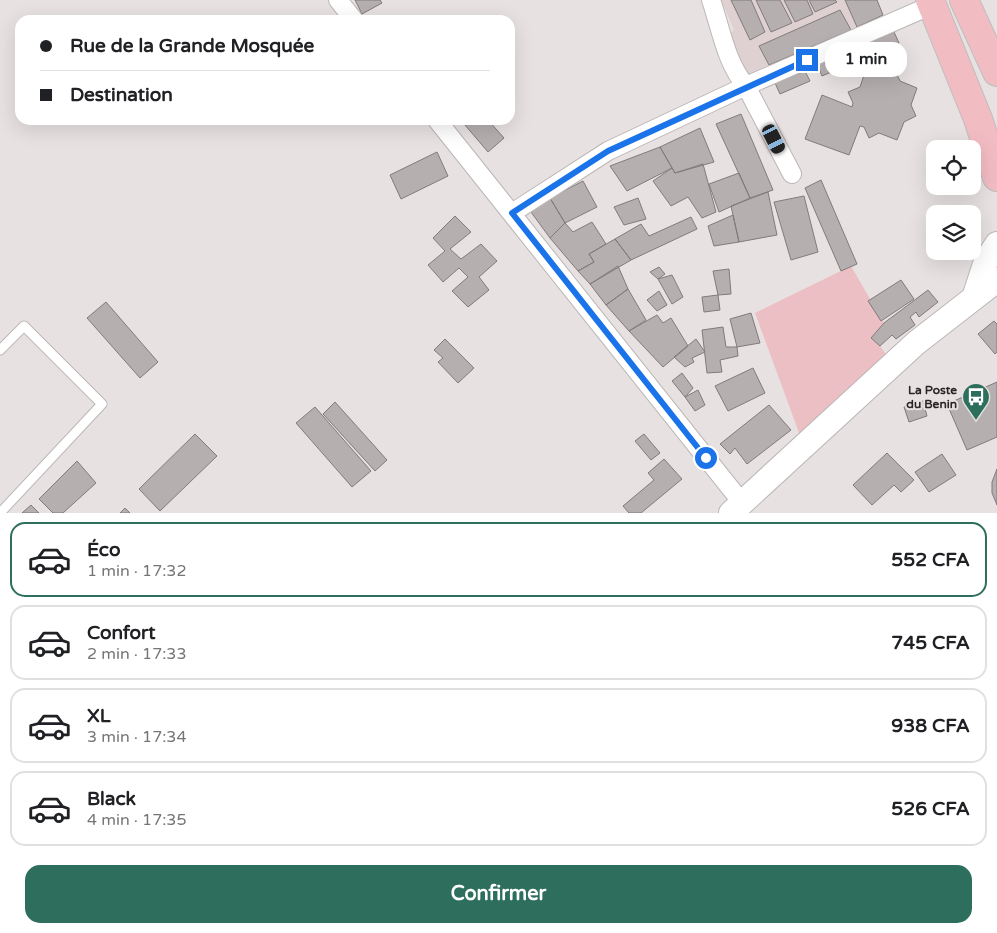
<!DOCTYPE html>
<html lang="fr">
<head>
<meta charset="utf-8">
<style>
  body { margin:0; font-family:"Varela Round",sans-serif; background:#f6f6f6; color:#202124; height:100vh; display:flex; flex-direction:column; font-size:19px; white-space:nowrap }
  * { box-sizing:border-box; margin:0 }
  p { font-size:16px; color:#757577 }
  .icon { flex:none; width:28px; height:28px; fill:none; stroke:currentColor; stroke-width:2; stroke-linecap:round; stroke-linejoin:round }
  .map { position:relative; height:513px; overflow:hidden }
  .details { display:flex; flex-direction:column; background:#fff; flex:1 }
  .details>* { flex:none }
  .hud { position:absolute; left:15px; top:15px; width:500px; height:110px; border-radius:15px; box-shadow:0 5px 20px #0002; display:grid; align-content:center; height:110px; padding:0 25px; background:#fff }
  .tools { position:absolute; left:926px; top:140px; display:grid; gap:10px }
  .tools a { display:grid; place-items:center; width:55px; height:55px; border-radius:10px; background:#fff; box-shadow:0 5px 20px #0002; font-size:25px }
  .end { position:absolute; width:22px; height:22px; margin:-11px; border:6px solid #1a73e8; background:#fff; box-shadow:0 0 0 2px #fff }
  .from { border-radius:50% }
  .bubble { position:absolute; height:35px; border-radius:15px; background:#fff; box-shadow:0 5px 20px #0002; font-size:16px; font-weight:700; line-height:35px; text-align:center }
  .car { position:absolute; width:15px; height:30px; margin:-15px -8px; border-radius:6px; box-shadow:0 0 4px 1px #0007; background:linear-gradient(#222 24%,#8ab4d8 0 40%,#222 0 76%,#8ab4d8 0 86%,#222 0) }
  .hud b { display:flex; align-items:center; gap:18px; height:48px; font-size:19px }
  .hud b+b { border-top:1px solid #e0e0e0 }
  .hud i { width:12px; height:12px; background:#202124 }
  ul { padding:9px 0 0; list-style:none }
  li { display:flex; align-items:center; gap:15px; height:75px; margin:0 10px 8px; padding:0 15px; border:2px solid #e0e0e0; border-radius:15px }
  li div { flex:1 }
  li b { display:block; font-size:19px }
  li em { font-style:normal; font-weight:700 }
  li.on { border-color:#2e6e5c }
  li>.icon { width:45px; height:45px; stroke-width:1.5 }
  .action { display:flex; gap:10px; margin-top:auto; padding:10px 25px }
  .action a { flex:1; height:58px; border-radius:15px; background:#2e6e5c; color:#fff; font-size:20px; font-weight:700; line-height:58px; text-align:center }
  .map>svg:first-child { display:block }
</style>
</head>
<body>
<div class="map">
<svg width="997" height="513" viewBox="0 0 997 513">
  <rect width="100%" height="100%" fill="#e8e1e2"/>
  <!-- built -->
  <path fill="#dfd0d2" d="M721,0H877L883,15L741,77L724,39L734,30Z"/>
  <!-- green -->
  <path fill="#ecbfc4" d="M851,266L884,323L871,338L880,346L891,361L802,441L755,313Z"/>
  <!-- building -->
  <path fill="#b5afb0" stroke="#817b7c" d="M355,0H380L382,3L362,14Z
    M731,0H751L765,32L750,40Z
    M756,0H780L792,23L771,32Z
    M784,0H807L813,14L795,22Z
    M809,0H835L837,2L815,12Z
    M845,0H877L883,15L857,27Z
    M840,10L851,30L769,65L759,46Z
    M894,32L899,43L822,76L817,64Z
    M866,69L884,75L895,70L900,81L917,88L911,105L916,116L904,122L897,140L879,133L869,138L864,127L860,126L849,155L805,139L822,95L852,107L853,103L848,92L860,87Z
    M805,71L810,81L780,94L775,83Z
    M741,114L773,190L750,198L716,124Z
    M471,120H488L504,138L488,152L465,125Z
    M700,128L714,162L675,173L660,147Z
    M660,147L672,168L627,191L610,166Z
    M437,152L448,176L401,199L390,175Z
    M703,164L716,212L702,218L688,197L671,206L653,181L672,168L675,173Z
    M739,173L750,198L719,212L709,184Z
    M821,180L857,264L841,271L805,188Z
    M583,181L597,207L565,223L550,198Z
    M768,192L777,235L739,242L731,206Z
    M804,196L818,252L791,260L774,202Z
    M550,198L565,223L550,238L531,212Z
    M638,198L646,219L624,225L614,207Z
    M733,215L739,242L714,246L708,226Z
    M455,216L471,232L450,249L461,259L481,244L497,261L479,277L489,290L468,307L452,291L468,277L459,268L443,282L428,265L445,251L433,238Z
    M691,217L697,229L631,260L615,239L641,224L649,236Z
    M592,222L606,244L589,254L594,262L578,271L550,238L565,223L573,232Z
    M615,239L631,260L590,284L578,271L594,262L589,254Z
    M618,266L628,289L606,305L590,284Z
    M659,267L665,274L658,279L650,272Z
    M729,269L731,294L718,295L713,271Z
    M672,275L683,297L672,304L658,279Z
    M901,280L914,299L881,321L868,301Z
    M628,289L646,320L629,331L606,305Z
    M928,290L938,302L919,317L916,312L910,317L915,325L896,339L892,335L880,346L871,338L884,323Z
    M659,291L667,305L657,311L647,300Z
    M718,295L720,310L704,312L702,297Z
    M106,302L158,362L140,378L87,318Z
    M751,313L760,343L737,347L730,319Z
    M657,315L663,323L671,318L688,346L663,367L629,331Z
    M994,321L997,324V352L995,354L978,334Z
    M723,327L726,347H737L738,356L720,360L722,372L707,373L702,330Z
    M445,339L474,368L458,383L438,362L443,358L434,350Z
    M696,339L705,352L692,358L694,362L685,367L674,357Z
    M753,368L765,393L728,411L715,386Z
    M682,373L693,388L685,397L672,381Z
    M997,382V437L967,450L947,404Z
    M698,390L705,405L695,411L685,397Z
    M923,401L927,416L909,422L904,407Z
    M335,402L387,460L375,471L323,414Z
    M769,405L791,430L747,464L735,448L730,454L720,444Z
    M315,407L371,471L352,487L296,423Z
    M195,434L217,456L160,511L139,489Z
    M644,434L660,453L651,460L635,441Z
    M887,453L914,480L901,492L894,485L872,505L853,485Z
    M942,454L956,475L929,492L915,472Z
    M664,459L682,479L641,513H629L623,506L654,480L648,473Z
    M77,461L96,483L63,513H53L39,499Z
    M997,469V505L992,493V482Z
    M31,505L39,513H22Z
    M125,508L130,513H120Z"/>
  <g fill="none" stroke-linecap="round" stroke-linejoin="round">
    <defs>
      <path id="lane" d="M0,350L24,326L102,404L0,513"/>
      <path id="street" d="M338,0L354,20
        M711,0C721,29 726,63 746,86L792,174
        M437,120L743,504
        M512,213L608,151L746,86L932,5"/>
      <path id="secondary" d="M975,295L986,261L997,244
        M731,513L916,343L997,280"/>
      <path id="highway" d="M930,0L978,119L997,177
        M964,0L997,72"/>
    </defs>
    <!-- lane casing -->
    <use href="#lane" stroke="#bdb6b7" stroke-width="11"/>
    <!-- street casing -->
    <use href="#street" stroke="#bdb6b7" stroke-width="20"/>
    <!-- secondary casing -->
    <use href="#secondary" stroke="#bdb6b7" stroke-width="26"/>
    <!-- highway casing -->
    <use href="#highway" stroke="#bebebe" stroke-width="30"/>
    <!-- lane -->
    <use href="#lane" stroke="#fff" stroke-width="9"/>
    <!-- street -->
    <use href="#street" stroke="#fff" stroke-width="18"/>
    <!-- secondary -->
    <use href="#secondary" stroke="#fff" stroke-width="24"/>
    <!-- highway -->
    <use href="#highway" stroke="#f2bcc3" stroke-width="28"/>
  </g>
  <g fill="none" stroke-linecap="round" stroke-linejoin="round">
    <!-- route -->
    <path stroke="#1a73e8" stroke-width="6" d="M706,458L512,213L608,151L807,60"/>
  </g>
  <!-- icons -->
  <defs>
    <symbol id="bus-pin" viewBox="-11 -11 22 30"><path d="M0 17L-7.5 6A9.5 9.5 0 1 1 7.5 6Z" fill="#2e6e5c" stroke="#e8e1e2"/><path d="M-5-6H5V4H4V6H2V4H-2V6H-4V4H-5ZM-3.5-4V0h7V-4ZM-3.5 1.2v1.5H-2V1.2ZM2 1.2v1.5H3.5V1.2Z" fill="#fff"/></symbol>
  </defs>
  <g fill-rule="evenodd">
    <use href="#bus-pin" x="960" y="381" width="32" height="43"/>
  </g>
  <g text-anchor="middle" stroke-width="4" stroke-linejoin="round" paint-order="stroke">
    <!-- poi labels -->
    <g font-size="12" font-weight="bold" fill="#282526" stroke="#e8e1e2" text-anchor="end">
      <text x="957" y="394">La Poste<tspan x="957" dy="14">du Benin</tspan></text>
    </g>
  </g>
</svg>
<div class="tools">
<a><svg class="icon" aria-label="locate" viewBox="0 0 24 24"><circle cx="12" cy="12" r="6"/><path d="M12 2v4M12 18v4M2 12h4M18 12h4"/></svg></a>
<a><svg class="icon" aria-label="layers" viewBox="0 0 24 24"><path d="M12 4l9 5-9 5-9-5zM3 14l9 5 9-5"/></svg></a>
</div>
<i class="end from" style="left:706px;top:458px"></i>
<i class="end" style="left:807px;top:60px"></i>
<div class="bubble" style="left:825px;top:42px;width:82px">1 min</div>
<i class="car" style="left:774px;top:139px;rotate:153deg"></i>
<div class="hud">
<b><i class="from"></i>Rue de la Grande Mosquée</b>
<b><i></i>Destination</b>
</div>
</div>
<section class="details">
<ul>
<li class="on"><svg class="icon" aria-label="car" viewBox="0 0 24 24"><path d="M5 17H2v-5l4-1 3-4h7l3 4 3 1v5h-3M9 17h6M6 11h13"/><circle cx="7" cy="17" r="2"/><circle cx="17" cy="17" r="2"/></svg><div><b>Éco</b><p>1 min · 17:32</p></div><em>552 CFA</em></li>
<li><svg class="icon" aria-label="car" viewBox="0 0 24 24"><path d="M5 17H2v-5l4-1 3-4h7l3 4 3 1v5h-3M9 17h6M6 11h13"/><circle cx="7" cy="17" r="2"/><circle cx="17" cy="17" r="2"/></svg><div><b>Confort</b><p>2 min · 17:33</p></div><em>745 CFA</em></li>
<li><svg class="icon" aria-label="car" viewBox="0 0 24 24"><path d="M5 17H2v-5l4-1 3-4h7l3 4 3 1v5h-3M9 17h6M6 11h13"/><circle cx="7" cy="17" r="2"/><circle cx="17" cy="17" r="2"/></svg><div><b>XL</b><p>3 min · 17:34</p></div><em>938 CFA</em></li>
<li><svg class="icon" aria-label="car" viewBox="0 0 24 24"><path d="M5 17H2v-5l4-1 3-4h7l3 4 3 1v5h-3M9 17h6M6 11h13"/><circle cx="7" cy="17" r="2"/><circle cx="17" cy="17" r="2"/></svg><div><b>Black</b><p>4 min · 17:35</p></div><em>526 CFA</em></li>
</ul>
<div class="action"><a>Confirmer</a></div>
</section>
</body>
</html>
